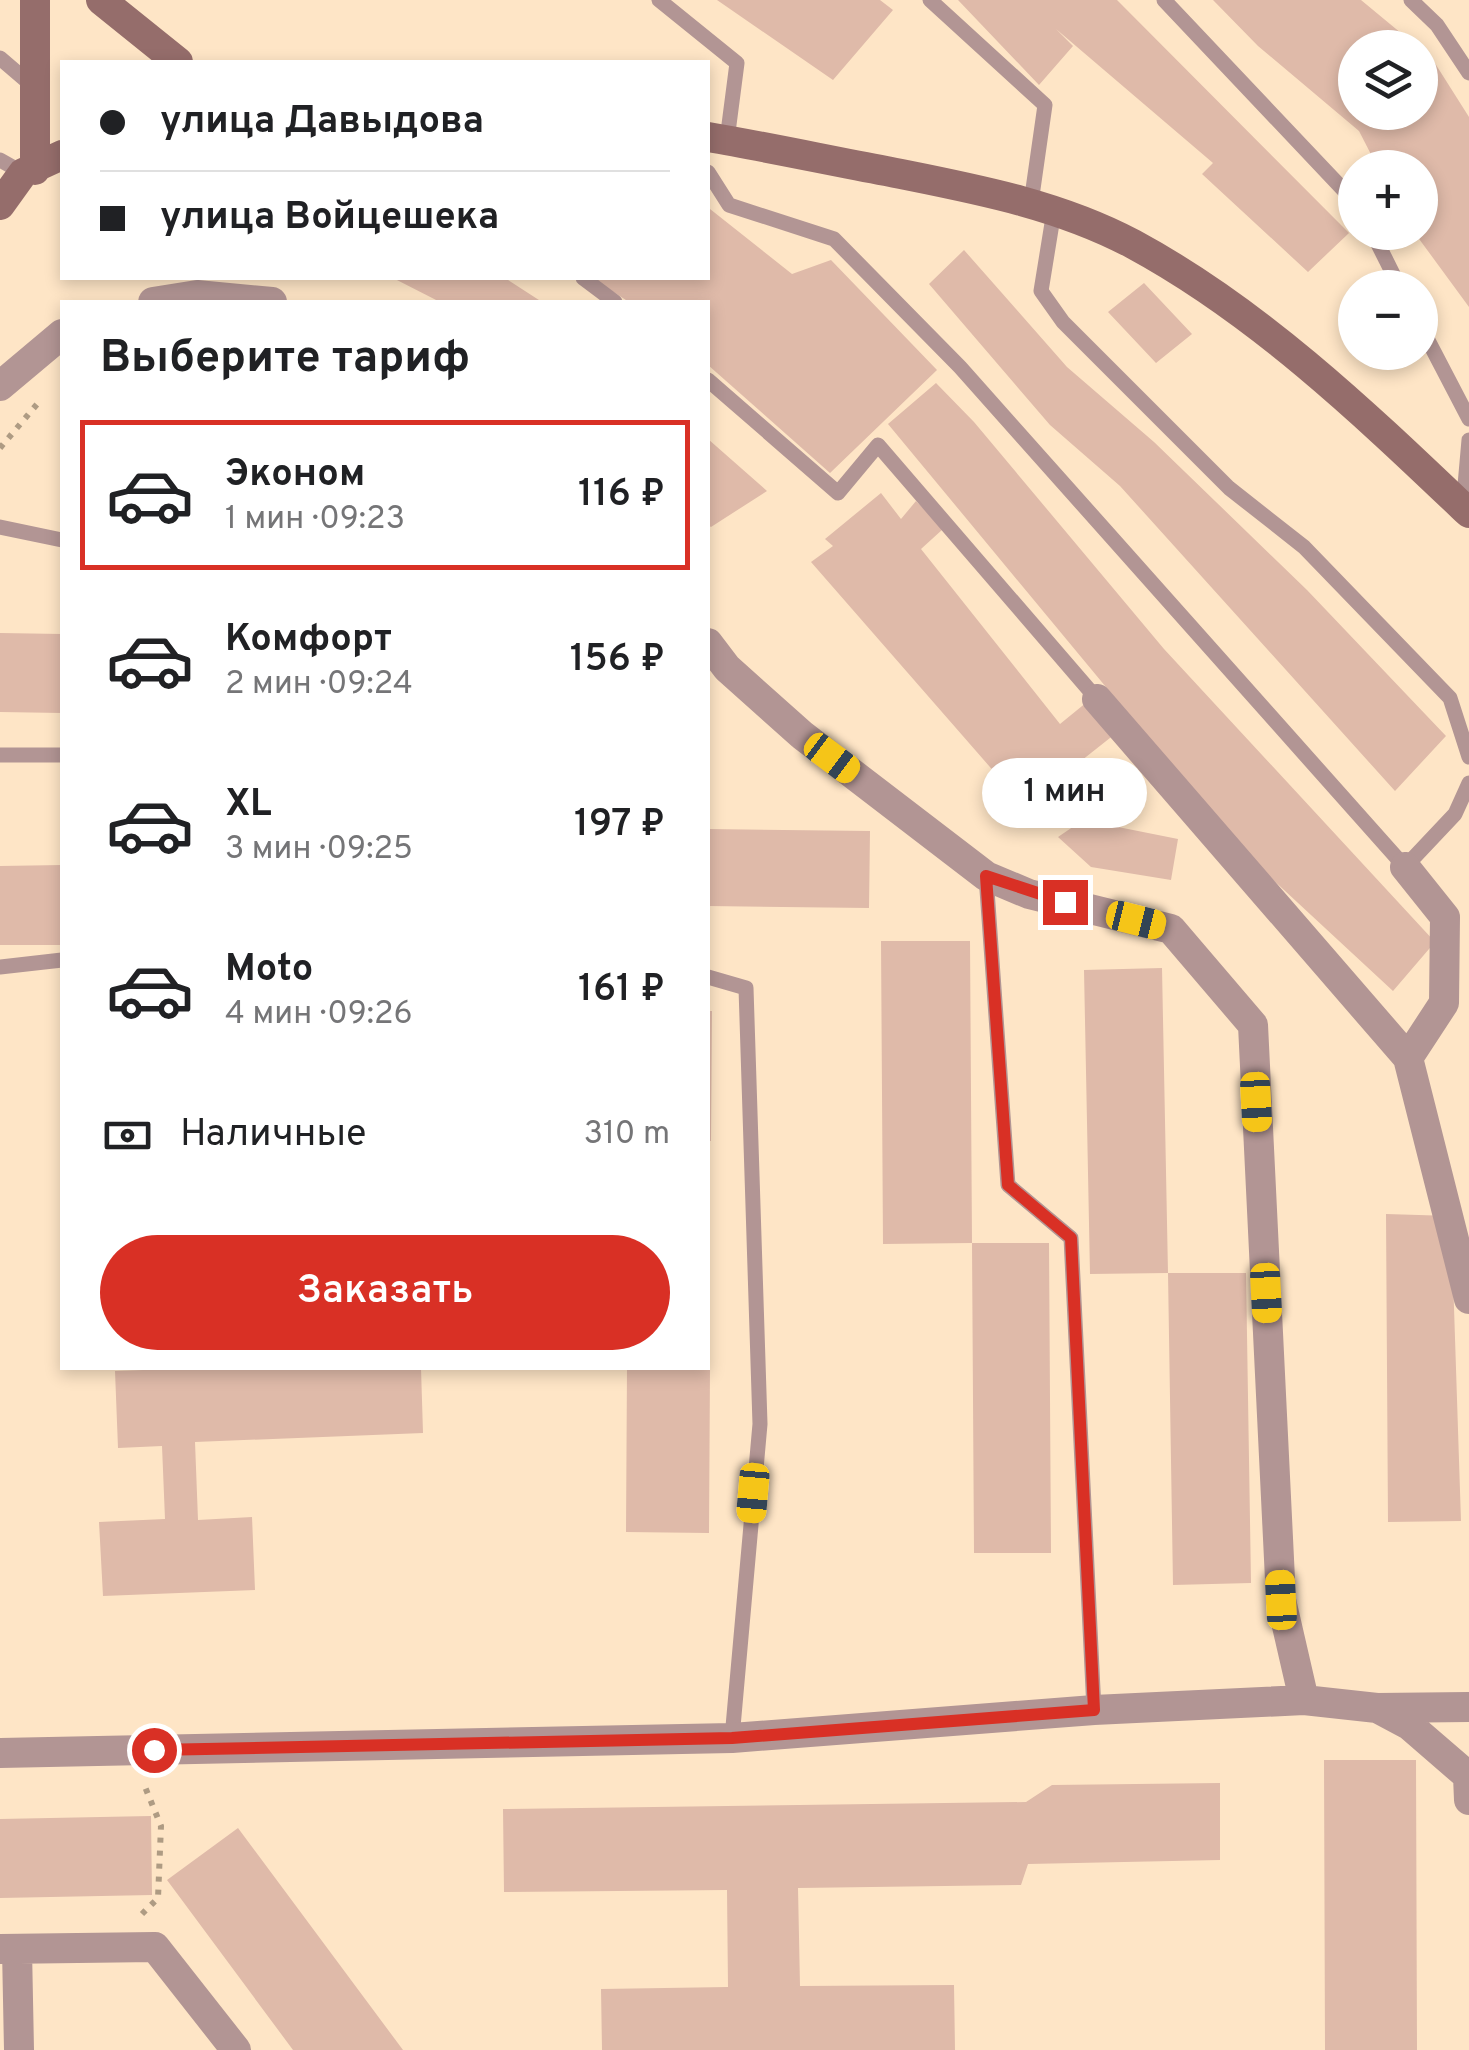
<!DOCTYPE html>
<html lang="ru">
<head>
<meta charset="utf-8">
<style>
  body { margin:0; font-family:Overpass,sans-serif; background:#f2f2f2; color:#202124; height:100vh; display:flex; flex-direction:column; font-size:38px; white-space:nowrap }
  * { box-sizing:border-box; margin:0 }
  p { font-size:32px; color:#757577 }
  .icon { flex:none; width:55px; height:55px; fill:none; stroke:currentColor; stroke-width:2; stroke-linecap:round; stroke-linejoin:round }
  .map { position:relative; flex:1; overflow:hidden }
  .sheet { position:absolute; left:60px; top:300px; width:650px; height:1070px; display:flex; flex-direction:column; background:#fff; border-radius:0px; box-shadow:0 5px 15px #0003 }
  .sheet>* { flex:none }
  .hud { position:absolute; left:60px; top:60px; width:650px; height:220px; border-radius:0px; box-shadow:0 5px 15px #0003; display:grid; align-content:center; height:220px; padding:0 40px; background:#fff }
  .buttons { position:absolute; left:1338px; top:30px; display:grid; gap:20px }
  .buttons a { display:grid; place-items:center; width:100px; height:100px; border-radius:50%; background:#fff; box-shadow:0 5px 15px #0003; font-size:50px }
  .end { position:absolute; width:45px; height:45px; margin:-22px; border:12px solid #d93025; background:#fff; box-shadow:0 0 0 5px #fff }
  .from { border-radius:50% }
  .bubble { position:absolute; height:70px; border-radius:35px; background:#fff; box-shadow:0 5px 15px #0003; font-size:32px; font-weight:600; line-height:70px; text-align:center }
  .car { position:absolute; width:30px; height:60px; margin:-30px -15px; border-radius:12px; box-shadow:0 0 8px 2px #0007; background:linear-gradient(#f5c518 24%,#345 0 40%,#f5c518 0 76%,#345 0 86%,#f5c518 0) }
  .hud b { display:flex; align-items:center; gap:35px; height:95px; font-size:38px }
  .hud b+b { border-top:2px solid #e0e0e0 }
  .hud i { width:25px; height:25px; background:#202124 }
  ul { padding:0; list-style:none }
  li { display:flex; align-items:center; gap:30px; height:150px; margin:0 20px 15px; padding:0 20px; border:5px solid transparent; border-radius:0px }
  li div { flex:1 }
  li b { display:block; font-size:38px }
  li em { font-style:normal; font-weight:600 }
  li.on { border-color:#d93025 }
  li>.icon { width:90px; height:90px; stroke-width:1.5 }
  h2 { padding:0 40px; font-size:45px; line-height:120px }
  .pay { display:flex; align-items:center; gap:25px; height:110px; padding:0 40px; font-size:38px }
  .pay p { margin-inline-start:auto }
  .cta { display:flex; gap:20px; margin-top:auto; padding:20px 40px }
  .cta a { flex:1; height:115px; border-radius:60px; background:#d93025; color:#fff; font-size:40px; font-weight:600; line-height:115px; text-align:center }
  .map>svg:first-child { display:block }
</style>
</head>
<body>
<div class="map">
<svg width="1469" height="2050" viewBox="0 0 1469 2050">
  <rect width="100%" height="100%" fill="#fee5c6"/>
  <!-- building -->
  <path fill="#dfbaa9" d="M717,0H880L893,10L833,80Z
    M958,0H1117L1349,233L1308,272L1202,174L1213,163L1056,29L1073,46L1039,85Z
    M1213,0H1361L1419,48H1355V112H1420V48L1431,57L1469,117V307L1414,232H1420V168H1378L1359,131L1258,46Z
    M710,209L792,274L831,260L937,370L830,473L708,365V302H629L592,278H708Z
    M964,250L1067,367L1154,442L1307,590L1446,736L1395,791L1120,486L1050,425L929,284Z
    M393,278H505L542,302H440Z
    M1144,283L1192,334L1156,363L1108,312Z
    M936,383L974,422L1164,649L1435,942L1393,991L1241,850L888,424Z
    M708,439L767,491L711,527L708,525Z
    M881,493L901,519L916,501L943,529L921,549L1060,724L1087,702L1115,734L1024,806L811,562L833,546L825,539Z
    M0,633L62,634V713L0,712Z
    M1083,820L1178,839L1171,880L1091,867L1058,837Z
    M708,829L870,831L869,908L708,906Z
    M62,865V945H0V866Z
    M881,941H970L972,1243L883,1244Z
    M1162,968L1168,1273H1246L1251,1583L1173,1585L1168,1273L1090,1274L1084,970Z
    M708,1011H712L711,1141H708Z
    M1386,1214L1451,1216L1461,1521L1388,1522Z
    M972,1243H1049L1051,1553H974Z
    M199,1368H421L423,1433L195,1442L198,1520L252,1517L255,1590L103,1596L99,1522L165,1519L162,1446L118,1448L115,1371Z
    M627,1368H710L709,1533L626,1532Z
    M1324,1760H1416L1417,2050H1325Z
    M1220,1783V1860L1028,1864L1021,1885L798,1888L800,1986L954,1985L955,2050H602L601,1989L728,1987L727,1890L504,1892L503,1809L1026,1802L1052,1785Z
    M151,1816L152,1895L0,1898V1819Z
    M238,1828L403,2050H293L167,1880Z"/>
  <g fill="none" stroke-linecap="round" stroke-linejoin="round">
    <!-- path -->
    <path stroke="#ae9b83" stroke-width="6" stroke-dasharray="5 8" stroke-linecap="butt" d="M0,448L38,403
      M142,1914L158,1898L161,1826L143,1782"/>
    <!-- lane -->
    <path stroke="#b29594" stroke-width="15" d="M659,0L737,63L727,140
      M930,0L1045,105L1031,203
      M1164,0L1355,202
      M1411,0L1437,25L1469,73
      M0,58L35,88
      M0,160L23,173
      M708,172L729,205L834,239L960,367L1405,867L1455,814L1469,783
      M1054,211L1041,291L1063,322L1229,488L1304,547L1450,698L1469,757
      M1372,232L1400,288
      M583,278L615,302
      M1420,325L1469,419
      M708,380L838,493L878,445L1097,699
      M1463,508L1469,440
      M0,527L62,540
      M0,755H62
      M986,876L1008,1185L1071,1238L1094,1710
      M0,967L62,960
      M708,977L746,988L760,1424L732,1738"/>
    <!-- street -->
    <path stroke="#b29594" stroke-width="30" d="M153,302L197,295L272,302
      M0,386L62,334
      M708,643L727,668L802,735L986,876L1029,894L1171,929L1253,1025L1281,1600L1304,1700
      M1097,699L1408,1058L1469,1299
      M1405,867L1445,917L1444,1003L1408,1058
      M1379,1709L1409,1725L1468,1776L1469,1800
      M0,1753L732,1738L1094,1710L1304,1700L1377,1708L1469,1707
      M0,1949L155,1947L236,2050
      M17,1949L19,2050"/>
    <!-- secondary -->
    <path stroke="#956d6b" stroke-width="30" d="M101,0L178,62
      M708,137C767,147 827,160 886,171C970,188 1056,203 1133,244C1259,312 1366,415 1469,513
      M35,170V0
      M0,205L23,173L62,155"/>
  </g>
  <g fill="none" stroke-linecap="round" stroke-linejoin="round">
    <!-- route -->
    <path stroke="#d93025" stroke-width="12" d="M154,1750L732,1738L1094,1710L1071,1238L1008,1185L986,876L1065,902"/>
  </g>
</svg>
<div class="buttons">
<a><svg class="icon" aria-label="layers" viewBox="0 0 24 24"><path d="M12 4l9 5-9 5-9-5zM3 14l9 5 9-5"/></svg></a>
<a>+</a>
<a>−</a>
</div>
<i class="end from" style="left:154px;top:1750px"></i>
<i class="end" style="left:1065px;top:902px"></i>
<div class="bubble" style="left:982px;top:758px;width:165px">1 мин</div>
<i class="car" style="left:832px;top:758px;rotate:127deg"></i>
<i class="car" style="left:1136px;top:920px;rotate:104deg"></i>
<i class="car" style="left:1256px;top:1102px;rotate:177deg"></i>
<i class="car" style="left:1266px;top:1293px;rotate:177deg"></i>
<i class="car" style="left:753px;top:1493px;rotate:185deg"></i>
<i class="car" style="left:1281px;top:1600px;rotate:357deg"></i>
<div class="hud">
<b><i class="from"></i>улица Давыдова</b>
<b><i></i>улица Войцешека</b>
</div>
<section class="sheet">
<h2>Выберите тариф</h2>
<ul>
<li class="on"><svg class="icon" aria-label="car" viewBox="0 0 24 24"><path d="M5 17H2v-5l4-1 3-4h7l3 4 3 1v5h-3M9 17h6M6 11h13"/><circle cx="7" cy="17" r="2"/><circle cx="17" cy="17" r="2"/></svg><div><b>Эконом</b><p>1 мин · 09:23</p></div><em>116 ₽</em></li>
<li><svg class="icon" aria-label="car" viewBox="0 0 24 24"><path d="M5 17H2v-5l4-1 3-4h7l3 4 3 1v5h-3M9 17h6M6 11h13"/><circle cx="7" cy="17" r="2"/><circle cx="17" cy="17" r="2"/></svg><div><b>Комфорт</b><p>2 мин · 09:24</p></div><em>156 ₽</em></li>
<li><svg class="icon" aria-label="car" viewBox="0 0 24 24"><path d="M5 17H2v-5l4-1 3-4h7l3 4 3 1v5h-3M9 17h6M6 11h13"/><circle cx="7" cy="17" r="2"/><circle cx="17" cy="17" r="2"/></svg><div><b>XL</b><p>3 мин · 09:25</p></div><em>197 ₽</em></li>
<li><svg class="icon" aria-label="car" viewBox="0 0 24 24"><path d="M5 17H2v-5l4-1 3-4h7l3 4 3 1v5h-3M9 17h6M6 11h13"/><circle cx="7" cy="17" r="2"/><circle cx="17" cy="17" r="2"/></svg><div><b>Moto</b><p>4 мин · 09:26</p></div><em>161 ₽</em></li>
</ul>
<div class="pay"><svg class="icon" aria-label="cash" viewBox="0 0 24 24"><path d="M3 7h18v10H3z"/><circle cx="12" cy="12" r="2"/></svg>Наличные<p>310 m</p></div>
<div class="cta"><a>Заказать</a></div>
</section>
</div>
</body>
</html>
